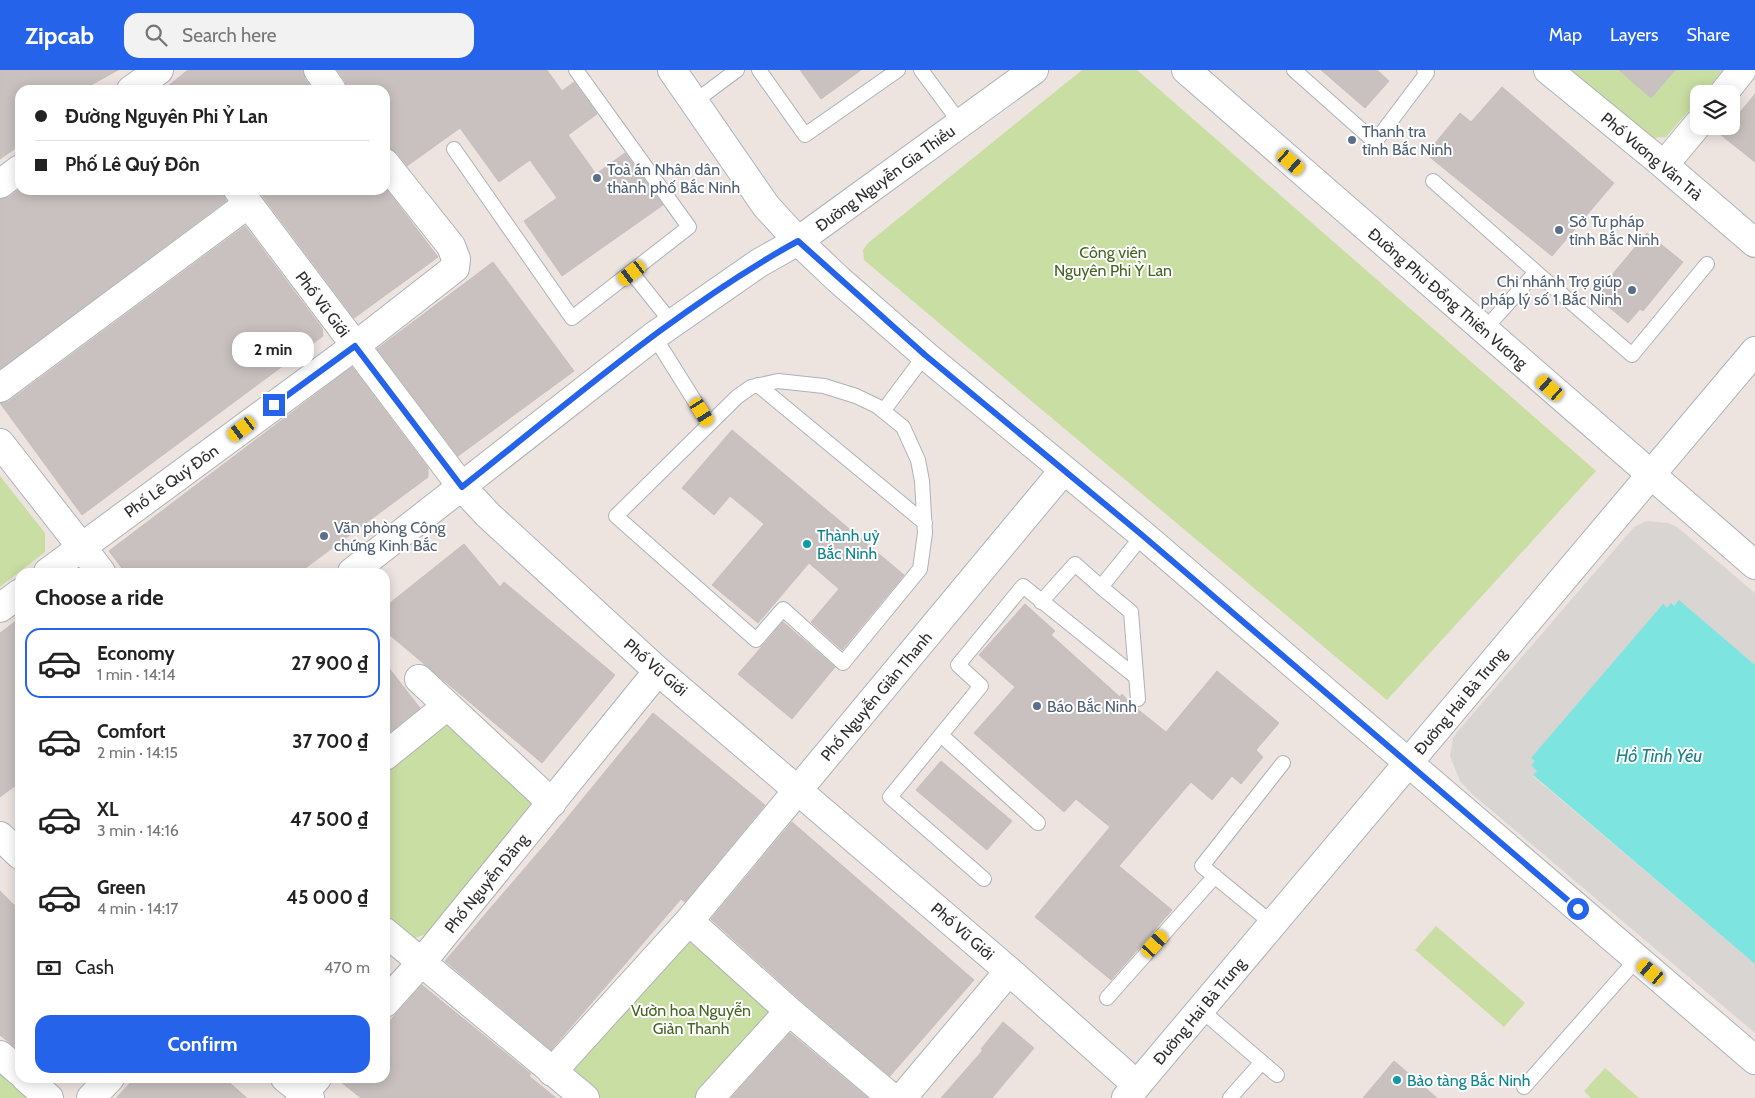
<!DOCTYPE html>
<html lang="en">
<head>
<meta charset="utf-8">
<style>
  body { margin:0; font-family:Cabin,sans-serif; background:#f2f2f2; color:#222; height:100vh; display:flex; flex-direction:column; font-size:19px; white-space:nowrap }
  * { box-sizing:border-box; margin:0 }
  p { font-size:16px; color:#767676 }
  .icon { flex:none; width:28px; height:28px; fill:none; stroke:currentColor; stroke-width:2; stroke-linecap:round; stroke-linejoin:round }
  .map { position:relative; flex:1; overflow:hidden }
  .details { position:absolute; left:15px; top:498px; width:375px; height:515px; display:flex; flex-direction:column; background:#fff; border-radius:15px; box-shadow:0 2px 12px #0003 }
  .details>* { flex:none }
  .top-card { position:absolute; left:15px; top:15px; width:375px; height:110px; border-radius:15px; box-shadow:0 2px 12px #0003; display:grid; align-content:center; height:110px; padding:0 20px; background:#fff }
  .buttons { position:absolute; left:1690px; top:15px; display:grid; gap:10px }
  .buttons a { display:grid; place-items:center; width:50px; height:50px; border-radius:10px; background:#fff; box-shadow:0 2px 12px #0003; font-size:25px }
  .end { position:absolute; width:22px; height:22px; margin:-11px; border:6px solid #2563eb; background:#fff; box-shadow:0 0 0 2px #fff }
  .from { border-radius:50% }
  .bubble { position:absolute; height:35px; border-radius:15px; background:#fff; box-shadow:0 2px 12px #0003; font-size:16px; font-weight:700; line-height:35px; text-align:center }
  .car { position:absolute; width:15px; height:30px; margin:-15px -8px; border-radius:6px; box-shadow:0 0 4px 1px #0007; background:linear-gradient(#f5c518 24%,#345 0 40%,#f5c518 0 76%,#345 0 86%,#f5c518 0) }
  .top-card b { display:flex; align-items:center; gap:18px; height:48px; font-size:19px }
  .top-card b+b { border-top:1px solid #e0e0e0 }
  .top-card i { width:12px; height:12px; background:#222 }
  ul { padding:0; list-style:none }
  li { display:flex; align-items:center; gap:15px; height:70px; margin:0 10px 8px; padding:0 10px; border:2px solid transparent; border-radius:15px }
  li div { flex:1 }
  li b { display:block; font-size:19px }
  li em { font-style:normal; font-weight:700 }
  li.active { border-color:#2563eb }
  li>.icon { width:45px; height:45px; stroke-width:1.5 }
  h2 { padding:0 20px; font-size:22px; line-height:60px }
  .pay { display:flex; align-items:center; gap:12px; height:55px; padding:0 20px; font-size:19px }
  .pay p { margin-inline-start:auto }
  .action { display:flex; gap:10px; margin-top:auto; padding:10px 20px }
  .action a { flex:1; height:58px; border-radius:15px; background:#2563eb; color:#fff; font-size:20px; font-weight:700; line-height:58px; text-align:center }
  header { display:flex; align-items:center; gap:30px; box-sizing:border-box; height:70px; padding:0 25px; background:#2563eb; color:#fff }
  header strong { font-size:24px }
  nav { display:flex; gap:28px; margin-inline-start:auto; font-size:18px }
  .search { width:350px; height:45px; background:#f2f2f2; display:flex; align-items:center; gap:12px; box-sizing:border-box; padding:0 18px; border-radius:15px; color:#767676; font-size:19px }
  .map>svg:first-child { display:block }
</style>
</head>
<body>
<header>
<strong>Zipcab</strong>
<div class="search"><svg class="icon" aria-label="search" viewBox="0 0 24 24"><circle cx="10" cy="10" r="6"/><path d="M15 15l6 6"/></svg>Search here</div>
<nav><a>Map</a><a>Layers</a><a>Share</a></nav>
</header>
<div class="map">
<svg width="1755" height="1028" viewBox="0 0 1755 1028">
  <rect width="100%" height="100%" fill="#ede4e0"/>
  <!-- green -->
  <path fill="#c9dea2" d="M1082,0H1137L1596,401L1387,630L864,190L863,180L868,173Z
    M1570,0H1723L1703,24H1699V29L1666,67L1654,68Z
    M0,406L45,463V482L0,517Z
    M442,644L539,733L433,862L415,868L385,843V692Z
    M689,851L789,941L710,1028H585L552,1002Z
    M1436,856L1525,933L1504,957L1415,880Z
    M0,991L44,1028H0Z
    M1605,998L1639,1028H1591L1584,1021Z"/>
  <!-- plaza -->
  <path fill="#d9d5d3" d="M1646,451L1668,453L1677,457L1755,523V595L1679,531L1674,536L1667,538L1535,691L1537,701L1533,706L1755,894V963L1472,724L1460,711L1450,686L1453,668L1458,661L1634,457Z"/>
  <!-- water -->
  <path fill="#7ee4e0" d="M1679,530L1755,595V894L1533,705L1537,701L1531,695L1535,691L1531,688L1663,534L1667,538L1671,533L1674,536Z"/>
  <!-- building -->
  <path fill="#c8c1bf" stroke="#c8bfba" d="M0,0H118L82,20H20V75L0,89Z
    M188,0H303L305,9L313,20H163Z
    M337,0H547L562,21L574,12L597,44L568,65L596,104L625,83L663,135L562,206L524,151L557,128L530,90L499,112L460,58L407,96L397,83L385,78V20H347L345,11Z
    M800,0H861L821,29Z
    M1321,0H1377L1389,11L1365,38Z
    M1619,0H1675L1651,28Z
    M1502,17L1614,113L1552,186L1426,84L1460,43L1471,52Z
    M1755,24V92L1721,65L1728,56H1731V53Z
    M18,120H223L226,131L0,299V129L9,127Z
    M258,120H387L438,187L354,248Z
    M245,156L322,258L323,266L82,445L0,333L9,331Z
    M1647,163L1683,192L1643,241L1640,239L1628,253L1597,227L1608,214L1606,212Z
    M493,192L574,301L458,386L377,279Z
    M352,297L428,398V407L300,502H125L109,481Z
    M732,360L904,505L842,580L811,552L839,519L809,493L758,553L712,515L764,454L730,426L714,445L682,418Z
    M464,474L500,517L504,512L615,605L542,693L385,561V537Z
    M1025,534L1055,561L1051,565L1120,627L1122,624L1131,634L1166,662L1217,601L1279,653L1256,680L1263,687L1241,714L1232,706L1212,730L1191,712L1119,796L1172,840L1111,910L1035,847L1110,757L1076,729L1064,742L974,663L1015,617L979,585Z
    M20,548V712L0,727V563Z
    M783,552L835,597L792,649L738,604Z
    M385,593L420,638L385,666Z
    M653,643L765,735L685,832L681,829L551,980L445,891L549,770Z
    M941,691L1012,751L987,780L916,720Z
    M792,752L974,910L890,1006L799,929L711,849Z
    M0,821L20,841V981L0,965Z
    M422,915L531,1004L529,1006L556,1028H361L336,1008H385V956Z
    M1003,952L1034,978L992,1028H941L983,980L981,979Z
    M790,963L868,1028H731Z
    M1394,991L1437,1028H1363Z
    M135,1008H224L247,1028H116Z"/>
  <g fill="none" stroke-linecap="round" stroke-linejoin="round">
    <defs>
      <path id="lane" d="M759,0L805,65L898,0
        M921,0L961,54
        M1294,0L1375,72L1427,3L1424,0
        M694,32L737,0
        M454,79L572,248L689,157L576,0
        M1433,111L1536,202
        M632,203L672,253
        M1484,260L1536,202L1632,285L1707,194
        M654,266L709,354
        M778,311L824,316L856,326L877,336L903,357L918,390L922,411L925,463L920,499L843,593L783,539L756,570L616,446L737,327L751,317Z
        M758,315L925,453
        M884,340L925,285
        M1041,532L1075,494L1101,517
        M1138,629L1131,542L1101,517L1143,465
        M941,665L1038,753
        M984,809L890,727L981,616L958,595L1023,516L1136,607
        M1273,854L1202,796L1283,693
        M1107,928L1215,806
        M1201,940L1277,1005
        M1524,1017L1636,890
        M1230,1028L1262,992"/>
      <path id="street" d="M318,0L332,20
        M1548,0L1664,95L1755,173
        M131,20L159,0
        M1723,24L1742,0
        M1664,95L1699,53
        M0,114L20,99
        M238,120L462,417L488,445L658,601L1009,901L1137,1015
        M0,318L248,134
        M0,373L101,502
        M48,502L355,276L455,198L456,189L451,176L385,93
        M0,538L20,523
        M419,609L552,733
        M385,686L447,636
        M689,851L789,941L892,1028
        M385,862L585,1028
        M385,933L421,893L658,601
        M0,985L20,1002
        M552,1002L689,851L1063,401
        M26,1008L49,1028
        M91,1028L110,1008
        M300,1028L317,1008
        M710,1028L789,941
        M902,1028L1009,901"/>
      <path id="secondary" d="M672,0L766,136L798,171L838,209L925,285L1143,465L1755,990
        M1186,0L1755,495
        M352,502L654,266L759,193L798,171L1034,0
        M0,766L20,785
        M285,1008L310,1028
        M1126,1028L1755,281"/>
    </defs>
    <!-- lane casing -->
    <use href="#lane" stroke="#adb2b7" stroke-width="16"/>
    <!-- street casing -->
    <use href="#street" stroke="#adb2b7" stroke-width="30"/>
    <!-- secondary casing -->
    <use href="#secondary" stroke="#adb2b7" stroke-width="30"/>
    <!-- lane -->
    <use href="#lane" stroke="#fff" stroke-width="14"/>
    <!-- street -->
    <use href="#street" stroke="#fff" stroke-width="28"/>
    <!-- secondary -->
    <use href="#secondary" stroke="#fff" stroke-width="28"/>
  </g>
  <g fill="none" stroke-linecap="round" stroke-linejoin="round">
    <!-- route -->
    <path stroke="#2563eb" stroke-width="6" d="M274,335L355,276L462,417C570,332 678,237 798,171L925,285L1142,465L1578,839"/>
  </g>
  <!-- markers -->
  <g fill="#5c6f8a" stroke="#fff" stroke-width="2">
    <circle cx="1352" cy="70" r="5"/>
    <circle cx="597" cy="108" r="5"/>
    <circle cx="1559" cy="160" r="5"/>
    <circle cx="1632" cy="220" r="5"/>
    <circle cx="324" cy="466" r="5"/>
    <circle cx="1037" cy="636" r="5"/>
  </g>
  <g fill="#0f9aa8" stroke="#fff" stroke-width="2">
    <circle cx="807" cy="474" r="5"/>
    <circle cx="1397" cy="1010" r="5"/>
  </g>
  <g text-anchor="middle" stroke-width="4" stroke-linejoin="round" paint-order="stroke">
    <!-- service labels -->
    <g font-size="16" fill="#4e5e75" stroke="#fff" text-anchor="start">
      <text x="1362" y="67">Thanh tra<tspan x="1362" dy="18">tỉnh Bắc Ninh</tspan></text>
      <text x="607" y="105">Toà án Nhân dân<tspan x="607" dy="18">thành phố Bắc Ninh</tspan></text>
      <text x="1569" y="157">Sở Tư pháp<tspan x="1569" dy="18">tỉnh Bắc Ninh</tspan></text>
      <text x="1622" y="217" text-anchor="end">Chi nhánh Trợ giúp<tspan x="1622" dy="18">pháp lý số 1 Bắc Ninh</tspan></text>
      <text x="334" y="463">Văn phòng Công<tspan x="334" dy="18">chứng Kinh Bắc</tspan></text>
      <text x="1047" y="642">Báo Bắc Ninh</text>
    </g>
    <!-- street labels -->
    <g font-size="16" fill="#2c2c2c" stroke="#fff">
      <text transform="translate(1652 86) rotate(40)" y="6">Phố Vương Văn Trà</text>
      <text transform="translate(885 108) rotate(-36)" y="6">Đường Nguyễn Gia Thiều</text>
      <text transform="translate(1448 228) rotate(41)" y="6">Đường Phù Đổng Thiên Vương</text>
      <text transform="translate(323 234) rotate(53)" y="6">Phố Vũ Giới</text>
      <text transform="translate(171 411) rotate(-36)" y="6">Phố Lê Quý Đôn</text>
      <text transform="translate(656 597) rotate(41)" y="6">Phố Vũ Giới</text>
      <text transform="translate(876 626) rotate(-50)" y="6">Phố Nguyễn Giản Thanh</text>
      <text transform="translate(1460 631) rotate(-50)" y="6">Đường Hai Bà Trưng</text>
      <text transform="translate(486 813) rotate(-51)" y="6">Phố Nguyễn Đăng</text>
      <text transform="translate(963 861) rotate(41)" y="6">Phố Vũ Giới</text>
      <text transform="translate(1199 941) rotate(-50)" y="6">Đường Hai Bà Trưng</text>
    </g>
    <!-- park labels -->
    <g font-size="16" fill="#446422" stroke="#fff">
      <text x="1113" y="188">Công viên<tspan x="1113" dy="18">Nguyên Phi Ỷ Lan</tspan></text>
      <text x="691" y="946">Vườn hoa Nguyễn<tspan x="691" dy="18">Giản Thanh</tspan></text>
    </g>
    <!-- culture labels -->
    <g font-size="16" fill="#0d838f" stroke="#fff" text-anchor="start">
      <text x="817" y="471">Thành uỷ<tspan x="817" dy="18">Bắc Ninh</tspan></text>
      <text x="1407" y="1016">Bảo tàng Bắc Ninh</text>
    </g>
    <!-- water labels -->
    <g font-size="18" font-style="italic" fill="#1a8285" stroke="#fff">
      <text x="1659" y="692">Hồ Tình Yêu</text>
    </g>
  </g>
</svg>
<div class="buttons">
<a><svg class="icon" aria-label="layers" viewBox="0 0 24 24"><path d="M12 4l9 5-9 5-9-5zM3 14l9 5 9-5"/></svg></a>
</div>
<i class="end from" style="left:1578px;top:839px"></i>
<i class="end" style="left:274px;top:335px"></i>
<div class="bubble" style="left:232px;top:262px;width:82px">2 min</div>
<i class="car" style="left:1291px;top:92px;rotate:131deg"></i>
<i class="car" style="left:632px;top:203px;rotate:233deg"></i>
<i class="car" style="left:1550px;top:318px;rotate:311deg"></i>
<i class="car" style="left:702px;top:342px;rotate:148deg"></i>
<i class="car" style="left:242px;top:359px;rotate:234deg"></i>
<i class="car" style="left:1155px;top:874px;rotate:42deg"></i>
<i class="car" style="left:1651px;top:902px;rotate:310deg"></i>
<div class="top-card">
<b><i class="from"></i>Đường Nguyên Phi Ỷ Lan</b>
<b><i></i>Phố Lê Quý Đôn</b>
</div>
<section class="details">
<h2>Choose a ride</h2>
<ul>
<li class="active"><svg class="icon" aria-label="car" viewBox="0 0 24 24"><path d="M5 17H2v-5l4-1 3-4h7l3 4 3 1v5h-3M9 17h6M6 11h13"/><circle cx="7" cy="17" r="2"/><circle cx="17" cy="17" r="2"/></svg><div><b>Economy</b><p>1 min · 14:14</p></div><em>27 900 ₫</em></li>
<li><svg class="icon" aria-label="car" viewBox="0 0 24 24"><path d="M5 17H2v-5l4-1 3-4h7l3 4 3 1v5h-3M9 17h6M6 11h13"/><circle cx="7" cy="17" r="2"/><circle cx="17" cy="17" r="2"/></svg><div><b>Comfort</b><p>2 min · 14:15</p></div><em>37 700 ₫</em></li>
<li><svg class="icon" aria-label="car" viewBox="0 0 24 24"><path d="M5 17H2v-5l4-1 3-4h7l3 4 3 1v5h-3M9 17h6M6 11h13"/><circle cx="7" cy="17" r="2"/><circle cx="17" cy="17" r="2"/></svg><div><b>XL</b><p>3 min · 14:16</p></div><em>47 500 ₫</em></li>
<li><svg class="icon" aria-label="car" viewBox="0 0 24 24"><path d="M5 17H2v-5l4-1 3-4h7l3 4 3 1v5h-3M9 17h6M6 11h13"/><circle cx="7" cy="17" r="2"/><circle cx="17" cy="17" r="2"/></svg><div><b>Green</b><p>4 min · 14:17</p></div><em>45 000 ₫</em></li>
</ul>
<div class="pay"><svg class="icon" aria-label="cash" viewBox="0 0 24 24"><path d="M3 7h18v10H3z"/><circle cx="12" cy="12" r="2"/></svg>Cash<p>470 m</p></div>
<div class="action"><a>Confirm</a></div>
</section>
</div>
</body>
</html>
